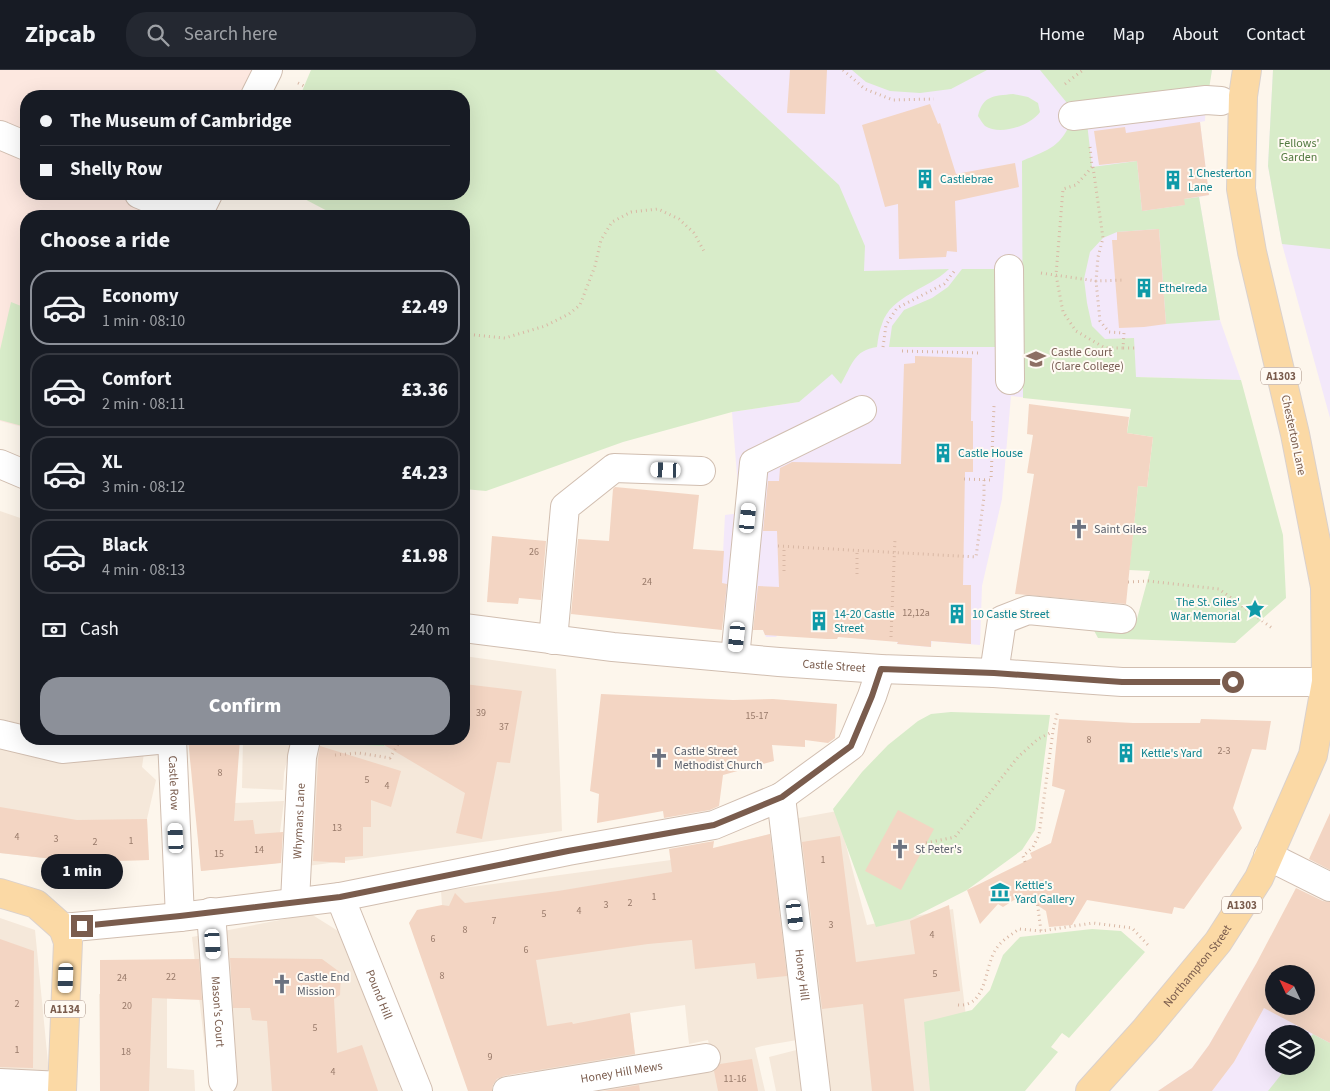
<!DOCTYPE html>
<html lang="en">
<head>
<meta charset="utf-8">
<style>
  body { margin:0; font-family:"Source Sans 3",sans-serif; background:#242831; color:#f1f3f6; height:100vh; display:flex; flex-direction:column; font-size:19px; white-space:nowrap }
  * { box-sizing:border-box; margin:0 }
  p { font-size:16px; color:#9ea1a6 }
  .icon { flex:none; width:28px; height:28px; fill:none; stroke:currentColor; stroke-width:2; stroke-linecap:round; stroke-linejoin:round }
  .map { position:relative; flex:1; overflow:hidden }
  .drawer { position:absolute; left:20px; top:140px; width:450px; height:535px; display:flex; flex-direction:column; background:#171b24; border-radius:20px; box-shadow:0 5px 20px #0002 }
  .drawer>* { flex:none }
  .top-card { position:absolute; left:20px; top:20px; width:450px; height:110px; border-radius:20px; box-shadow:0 5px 20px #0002; display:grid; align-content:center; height:110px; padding:0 20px; background:#171b24 }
  .needle { width:32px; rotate:314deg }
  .controls { position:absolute; left:1265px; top:895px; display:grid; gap:10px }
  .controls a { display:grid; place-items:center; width:50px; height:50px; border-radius:50%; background:#171b24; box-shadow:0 5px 20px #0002; font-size:25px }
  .end { position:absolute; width:22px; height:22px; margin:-11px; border:6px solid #7a5c4d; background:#fff; box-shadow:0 0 0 2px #fff }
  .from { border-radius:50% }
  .bubble { position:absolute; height:35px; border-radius:18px; background:#171b24; box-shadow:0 5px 20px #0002; font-size:16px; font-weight:800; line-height:35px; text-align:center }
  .car { position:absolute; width:15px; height:30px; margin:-15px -8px; border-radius:6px; box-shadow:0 0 4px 1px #0007; background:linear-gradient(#fff 24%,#345 0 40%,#fff 0 76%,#345 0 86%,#fff 0) }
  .top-card b { display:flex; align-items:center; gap:18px; height:48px; font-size:19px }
  .top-card b+b { border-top:1px solid #363941 }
  .top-card i { width:12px; height:12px; background:#f1f3f6 }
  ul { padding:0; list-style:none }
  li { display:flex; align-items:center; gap:15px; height:75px; margin:0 10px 8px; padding:0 10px; border:2px solid #363941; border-radius:20px }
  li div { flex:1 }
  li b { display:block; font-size:19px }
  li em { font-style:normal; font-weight:800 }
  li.current { border-color:#8c9099 }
  li>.icon { width:45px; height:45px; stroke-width:1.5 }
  h2 { padding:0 20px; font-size:22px; line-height:60px }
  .pay { display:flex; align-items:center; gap:12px; height:55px; padding:0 20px; font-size:19px }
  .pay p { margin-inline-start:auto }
  .cta { display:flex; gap:10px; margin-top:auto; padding:10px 20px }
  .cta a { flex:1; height:58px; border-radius:20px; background:#8c9099; color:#fff; font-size:20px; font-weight:800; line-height:58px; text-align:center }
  header { display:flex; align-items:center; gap:30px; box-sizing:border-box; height:70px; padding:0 25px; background:#171b24; border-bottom:1px solid #363941 }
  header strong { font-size:24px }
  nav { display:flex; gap:28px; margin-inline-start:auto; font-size:18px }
  .search { width:350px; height:45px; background:#242831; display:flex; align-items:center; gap:12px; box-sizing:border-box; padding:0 18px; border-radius:20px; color:#9ea1a6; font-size:19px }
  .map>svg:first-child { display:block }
</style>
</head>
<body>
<header>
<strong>Zipcab</strong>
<div class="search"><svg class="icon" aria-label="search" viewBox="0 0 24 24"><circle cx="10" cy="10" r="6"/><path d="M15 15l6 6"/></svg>Search here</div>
<nav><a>Home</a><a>Map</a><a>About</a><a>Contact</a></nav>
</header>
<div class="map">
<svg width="1330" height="1021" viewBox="0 0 1330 1021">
  <rect width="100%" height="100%" fill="#fdf6ec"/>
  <!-- residential -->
  <path fill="#f5e8da" d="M0,441L26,450V669H146L142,697L156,710L147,749L149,790L78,792L0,783Z
    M464,586L556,599L562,761L293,798L313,669H464Z
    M243,669H292L284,703L283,720L242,718Z
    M284,731L280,762L278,793L201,801L198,768L197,737L235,733Z
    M837,741L867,855L953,839L975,1021H776L769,987L812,976L777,752Z
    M770,764L797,970L762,976L755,978L765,1021H516L711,985L708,970L689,974L685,935L630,943L635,985L534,1002L528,960L442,835L441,821L671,790Z
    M311,844L354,871L401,1021H210L192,867Z
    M0,848L35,860L49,1003L0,1002Z
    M99,924L167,928V998L194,1000L195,1021H100Z"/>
  <!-- commercial -->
  <path fill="#fde8e0" d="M0,0H254L242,26H26V124H198L188,146H26V358L0,351Z"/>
  <!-- education -->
  <path fill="#f3e8fa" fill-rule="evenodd" d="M715,0H1212L1206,30L1205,51L1200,52L1209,125L1199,127L1220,250L1241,310L1136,307L1131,339L1011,326L1002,429L982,516L980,575L932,571L931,577L897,574L899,561L877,565L874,570L865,569L861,564L840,563L837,569H827L825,563H818L814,568L780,562L776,567H766L763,560H757V541L720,540L725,445L740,443L732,342L799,332Z
    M1273,0H1330V348L1282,174L1268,96Z
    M1330,879V1021H1158L1192,998L1209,975L1256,894L1274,905V936H1306ZM1274,964H1306V996H1274Z"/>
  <!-- green -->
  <path fill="#d8ecc9" d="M311,0H715L839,115L865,176L864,201L949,199C929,219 891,225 882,254C879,261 878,269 877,277C854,280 852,295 841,314L832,304L799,332L732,342L623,372L486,421L464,419V146H337L295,124H464V26H300Z
    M852,0H987L951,19L920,23L890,21L866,12Z
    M1040,0H1212L1209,19L1074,36L1067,33Z
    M1273,0H1330V179L1282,174L1268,96Z
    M1013,24L1028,27L1038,33L1040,42C1030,56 1000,66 985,56C983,54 980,49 978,46C983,25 994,26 1013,24Z
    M1086,44L1092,97L1137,91L1142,141L1184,135V129L1199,127L1220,250L1166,254L1159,159L1117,162L1103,168L1090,182L1084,209L1087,233L1092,256L1105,269L1134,268L1136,307L1241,310L1283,465L1286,528L1235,573L1098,568L1090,553L1135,556L1150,501L1129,500L1138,416L1147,417L1153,367L1127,363L1131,339L1023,328L1022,91C1050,79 1062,77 1073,46Z
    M962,199H1002L999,277H889L892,256L904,240L932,228L948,217Z
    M11,232L26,238V357L0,350V280Z
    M951,642L1050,645L1035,760L1022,780L967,820L910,849L876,857L833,739L862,702L888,675L918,651L931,644Z
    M325,669H388L384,676L324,673Z
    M1092,859L1121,861L1145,882L1069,968L1062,963L1051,977L1058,982L1025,1021H930L924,952L972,940L990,920L1003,885L1020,867Z
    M1313,964L1330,973V1021H1268L1288,996H1306V972Z"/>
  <!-- building -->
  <path fill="#f3d5c3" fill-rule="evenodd" d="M790,0H827L825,44L787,43Z
    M930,34L938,54L940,53L956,104L1015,93L1019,117L955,131L957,182L947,181L946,187L899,189L898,134L885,137L862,55Z
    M1200,52L1209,125L1184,129L1185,135L1142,141L1137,91L1099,95L1094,61L1125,57L1126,63Z
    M1159,159L1166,254L1144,257L1119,258L1112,170H1117V162Z
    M915,286L972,288L971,351H973V402H965L963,515H971V574L931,571V577L897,574L898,572L838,567L837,569H827L765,565L763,560H753L758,516L779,517L777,461H763L768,411H779L780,398L792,392L901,394L904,294L915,293Z
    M1029,334L1129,347L1127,363L1153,367L1147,417L1138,416L1126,534L1015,524L1034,404L1027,403L1033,365L1027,364Z
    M615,417L699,425L693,479L724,481L722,513L727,514L722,560L571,544L578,469L609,471L613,419Z
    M492,466L546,471L541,530L519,528L518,534L487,532Z
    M464,614L522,621L510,693L497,692L482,769L456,763L465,723L374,669H464Z
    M601,624L733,630L773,629L837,634L835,668L828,673L805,670V677L772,675L774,691L723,705L719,736L710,740L664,748L663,741L597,753L599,724L590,721Z
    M1059,649L1133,653H1200L1201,649L1271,651L1266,680L1252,679L1233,738L1242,758L1184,839L1174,837L1172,844L1087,830L1072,855L1049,857L1046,841L1022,825L1003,837L998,834L980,854L967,820L1032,788L1030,783L1051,773L1065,720L1052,716Z
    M188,669H240L234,751L253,750L255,764L283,762L281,793L201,801Z
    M320,676L401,701L391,737L371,730V757H363V786L345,787V793L313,791L318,689Z
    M0,737L77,750L147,749L149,790L80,792L0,783Z
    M898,740L934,759L901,820L865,801Z
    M1330,743V800L1309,789Z
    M770,764L787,906L757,909L755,893L695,899L692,870L648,874L536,890L547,956L572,952L573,954L630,943L635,984L504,1006L497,1009L493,1015L492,1021H468L409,853L417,840L442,835L449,836L455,823L465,833L558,821L672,802L669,779L714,771L713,778Z
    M840,766L856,892L915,884L910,851L949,835L960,921L904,929L914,1021H872L863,934L822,939L802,772Z
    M1296,818L1323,831L1330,832V973L1264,938L1234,992L1212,1021H1158L1192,998L1209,975L1256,894ZM1274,904H1306V936H1274Z
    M0,869L34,881L33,998L0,997Z
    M230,888L322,889L341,903L340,925L334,929L337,983L362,975L378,1021H272L267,951L252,950L250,938H233Z
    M199,889L202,930L152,928L149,1021H100V890Z
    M752,989L758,1021H718L714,1001L720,994Z
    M639,1015L640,1021H603Z"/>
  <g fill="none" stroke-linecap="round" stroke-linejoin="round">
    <defs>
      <g id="minor">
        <path d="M255,26L268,0"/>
        <path d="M1073,46L1206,30L1221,31"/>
        <path d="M0,65L26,76"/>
        <path d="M139,124L192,146"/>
        <path d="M197,146L208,124"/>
        <path d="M1009,199L1010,310"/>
        <path d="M0,394L26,405"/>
        <path id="s1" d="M464,558L613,577L779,592L881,599L994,603L1122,612H1330"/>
        <path d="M553,570L565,437L614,398L701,401"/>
        <path d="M735,588L754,393L862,340"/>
        <path d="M994,603L1002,550L1028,540L1122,549"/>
        <path d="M0,664L62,679L168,669"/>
        <path id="s2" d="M172,669L180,847"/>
        <path id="s3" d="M781,727L816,1021"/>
        <path d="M1268,786L1330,817"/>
        <path id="s4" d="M340,827L418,1021"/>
        <path id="s5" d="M295,832L302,687L306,669"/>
        <path id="s6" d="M211,842L223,1011"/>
        <path d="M63,858L180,847L340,827L568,781L714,755L781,727L851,676L872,626L881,599"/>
        <path d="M0,1013L62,1016"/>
        <path id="s7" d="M507,1021L706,988"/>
      </g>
      <g id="major">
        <path d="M0,823L36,834L63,858L68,872L62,1021"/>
        <path id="s8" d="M1090,1021L1145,960L1218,872L1259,808L1313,685L1326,612L1325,517L1295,364L1252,182L1241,119L1243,26L1247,0"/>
      </g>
    </defs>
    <!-- minor casing -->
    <use href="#minor" stroke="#d1beb0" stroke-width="30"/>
    <!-- major casing -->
    <use href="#major" stroke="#dad1cd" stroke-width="30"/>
    <!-- path -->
    <path stroke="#d9b8a5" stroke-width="3" stroke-dasharray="1 4" stroke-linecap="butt" d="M843,0L865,19L893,30L934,29
      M298,13L304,16
      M1065,14L1083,0
      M1090,77L1092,97L1076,115L1063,119L1056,205L1063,242L1076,261L1105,278H1123
      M1093,97L1103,168L1098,187L1096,211L1100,251L1109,262L1124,263L1123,278H1135
      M1041,203L1096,211L1125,210
      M464,264L505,268L545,256L569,244L580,235L595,196L601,170L612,152L631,142L658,139L679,149L694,163L705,183
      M883,277L886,255L897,238L944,214L956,199
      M902,281L979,283
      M964,409L991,410L994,336
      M778,476L976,487L984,427V410
      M784,501V476
      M857,504V481
      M1128,512L1148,511L1219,519L1272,558
      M891,567L895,468
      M335,685L359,683L390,688L401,669
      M926,773L955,767L1018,687L1038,669L1052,662
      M1025,792L1023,786L1033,777L1039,765L1053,661L1058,640
      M1035,815L1041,861
      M958,935C988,937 984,896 996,879C1002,870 1011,865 1019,859L1041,861L1093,853L1132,858L1148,875"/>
    <!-- minor -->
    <use href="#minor" stroke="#fff" stroke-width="28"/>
    <!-- major -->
    <use href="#major" stroke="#fbd9a5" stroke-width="28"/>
  </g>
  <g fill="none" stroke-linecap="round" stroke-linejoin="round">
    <!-- route -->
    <path stroke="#7a5c4d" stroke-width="6" d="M82,856L180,846L340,827L568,781L714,755L782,727L851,676L872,626L881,599L994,603L1122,612H1233"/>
  </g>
  <!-- icons -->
  <defs>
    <symbol id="building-bare" viewBox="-9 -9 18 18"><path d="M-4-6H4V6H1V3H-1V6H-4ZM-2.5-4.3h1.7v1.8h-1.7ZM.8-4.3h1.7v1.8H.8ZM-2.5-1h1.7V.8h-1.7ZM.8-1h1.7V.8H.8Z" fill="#0f9aa8" stroke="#fffaf3" stroke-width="2.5" paint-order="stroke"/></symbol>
    <symbol id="university-bare" viewBox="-9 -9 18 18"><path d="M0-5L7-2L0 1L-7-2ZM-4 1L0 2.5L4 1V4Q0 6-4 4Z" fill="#8d6e63" stroke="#fffaf3" stroke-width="2.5" paint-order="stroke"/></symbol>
    <symbol id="church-bare" viewBox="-9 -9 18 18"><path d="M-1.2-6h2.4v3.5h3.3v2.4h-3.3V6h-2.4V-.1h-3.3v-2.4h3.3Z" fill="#6b7280" stroke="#fffaf3" stroke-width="2.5" paint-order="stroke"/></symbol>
    <symbol id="sight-bare" viewBox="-9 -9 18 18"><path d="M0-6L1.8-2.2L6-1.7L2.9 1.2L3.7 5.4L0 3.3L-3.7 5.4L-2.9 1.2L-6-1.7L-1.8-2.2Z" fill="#0f9aa8" stroke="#fffaf3" stroke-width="2.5" paint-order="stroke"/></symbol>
    <symbol id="museum-bare" viewBox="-9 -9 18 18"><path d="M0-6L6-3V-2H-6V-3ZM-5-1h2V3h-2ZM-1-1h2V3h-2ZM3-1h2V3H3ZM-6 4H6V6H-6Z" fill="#0f9aa8" stroke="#fffaf3" stroke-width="2.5" paint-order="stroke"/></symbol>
  </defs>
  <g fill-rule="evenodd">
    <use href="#building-bare" x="911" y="95" width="28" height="28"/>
    <use href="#building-bare" x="1159" y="96" width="28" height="28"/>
    <use href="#building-bare" x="1130" y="204" width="28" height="28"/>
    <use href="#university-bare" x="1022" y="275" width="28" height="28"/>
    <use href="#building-bare" x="929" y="369" width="28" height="28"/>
    <use href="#church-bare" x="1065" y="445" width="28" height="28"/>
    <use href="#sight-bare" x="1241" y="525" width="28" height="28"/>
    <use href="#building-bare" x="943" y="530" width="28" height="28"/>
    <use href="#building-bare" x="805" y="537" width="28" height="28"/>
    <use href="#building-bare" x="1112" y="669" width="28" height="28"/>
    <use href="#church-bare" x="645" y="674" width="28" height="28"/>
    <use href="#church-bare" x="886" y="765" width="28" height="28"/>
    <use href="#museum-bare" x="986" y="808" width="28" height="28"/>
    <use href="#church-bare" x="268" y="900" width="28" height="28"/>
  </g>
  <g text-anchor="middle" stroke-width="4" stroke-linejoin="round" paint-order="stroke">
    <!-- number labels -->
    <g font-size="10" fill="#987a6a">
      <text x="534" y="485">26</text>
      <text x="647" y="515">24</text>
      <text x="916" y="546">12,12a</text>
      <text x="481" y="646">39</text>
      <text x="757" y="649">15-17</text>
      <text x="504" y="660">37</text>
      <text x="1089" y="673">8</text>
      <text x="1224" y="684">2-3</text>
      <text x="220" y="706">8</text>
      <text x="367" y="713">5</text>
      <text x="387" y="719">4</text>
      <text x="337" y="761">13</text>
      <text x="17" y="770">4</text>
      <text x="56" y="772">3</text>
      <text x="131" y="774">1</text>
      <text x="95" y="775">2</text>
      <text x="259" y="783">14</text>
      <text x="219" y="787">15</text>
      <text x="823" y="793">1</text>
      <text x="654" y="830">1</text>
      <text x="630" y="836">2</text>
      <text x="606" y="838">3</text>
      <text x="579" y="844">4</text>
      <text x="544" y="847">5</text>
      <text x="494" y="854">7</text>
      <text x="831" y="858">3</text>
      <text x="465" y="863">8</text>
      <text x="932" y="868">4</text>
      <text x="433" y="872">6</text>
      <text x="526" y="883">6</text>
      <text x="935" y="907">5</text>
      <text x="442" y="909">8</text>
      <text x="171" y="910">22</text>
      <text x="122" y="911">24</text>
      <text x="17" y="937">2</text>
      <text x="127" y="939">20</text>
      <text x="315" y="961">5</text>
      <text x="17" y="983">1</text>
      <text x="126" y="985">18</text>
      <text x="490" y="990">9</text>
      <text x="333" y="1005">4</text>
      <text x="735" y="1012">11-16</text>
    </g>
    <!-- shield labels -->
    <g fill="#fffaf3" stroke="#a28b7f" stroke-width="1">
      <rect x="1261" y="297.5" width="40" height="17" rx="4"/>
      <rect x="1222" y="826.5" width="40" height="17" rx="4"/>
      <rect x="45" y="930.5" width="40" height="17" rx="4"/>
    </g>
    <g font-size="11" font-weight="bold" fill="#7a5c4d">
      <text x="1281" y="310">A1303</text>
      <text x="1242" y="839">A1303</text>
      <text x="65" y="943">A1134</text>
    </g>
    <!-- park labels -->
    <g font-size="12" fill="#537a41" stroke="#fffaf3">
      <text x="1299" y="77">Fellows'<tspan x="1299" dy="14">Garden</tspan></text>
    </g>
    <!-- culture labels -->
    <g font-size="12" fill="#0d838f" stroke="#fffaf3" text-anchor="start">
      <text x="1188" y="107">1 Chesterton<tspan x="1188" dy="14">Lane</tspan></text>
      <text x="940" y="113">Castlebrae</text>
      <text x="1159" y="222">Ethelreda</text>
      <text x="958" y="387">Castle House</text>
      <text x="1240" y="536" text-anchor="end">The St. Giles'<tspan x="1240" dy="14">War Memorial</tspan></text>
      <text x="834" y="548">14-20 Castle<tspan x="834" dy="14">Street</tspan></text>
      <text x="972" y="548">10 Castle Street</text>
      <text x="1141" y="687">Kettle's Yard</text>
      <text x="1015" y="819">Kettle's<tspan x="1015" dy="14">Yard Gallery</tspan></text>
    </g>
    <!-- education labels -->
    <g font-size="12" fill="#785e54" stroke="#fffaf3" text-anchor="start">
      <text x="1051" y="286">Castle Court<tspan x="1051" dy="14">(Clare College)</tspan></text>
    </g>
    <!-- street labels -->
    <g font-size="12" fill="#7a5c4d" stroke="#fffaf3">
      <text transform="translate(1294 365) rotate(78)" y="4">Chesterton Lane</text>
      <text dy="4" stroke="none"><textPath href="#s1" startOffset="372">Castle Street</textPath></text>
      <text dy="4" stroke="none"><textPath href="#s2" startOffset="44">Castle Row</textPath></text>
      <text dy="4" stroke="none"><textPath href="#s5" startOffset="81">Whymans Lane</textPath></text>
      <text dy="4" stroke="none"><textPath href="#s8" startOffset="165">Northampton Street</textPath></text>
      <text dy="4" stroke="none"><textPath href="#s3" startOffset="179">Honey Hill</textPath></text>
      <text dy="4" stroke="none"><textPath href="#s4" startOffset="105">Pound Hill</textPath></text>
      <text dy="4" stroke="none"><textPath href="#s6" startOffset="100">Mason's Court</textPath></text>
      <text dy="4" stroke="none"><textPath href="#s7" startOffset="116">Honey Hill Mews</textPath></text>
    </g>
    <!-- worship labels -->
    <g font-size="12" fill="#5b616d" stroke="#fffaf3" text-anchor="start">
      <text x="1094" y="463">Saint Giles</text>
      <text x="674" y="685">Castle Street<tspan x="674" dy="14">Methodist Church</tspan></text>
      <text x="915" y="783">St Peter's</text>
      <text x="297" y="911">Castle End<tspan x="297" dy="14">Mission</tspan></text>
    </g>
  </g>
</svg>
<div class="controls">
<a><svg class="needle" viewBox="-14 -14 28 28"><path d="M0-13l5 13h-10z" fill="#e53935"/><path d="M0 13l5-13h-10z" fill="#9ea1a6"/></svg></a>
<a><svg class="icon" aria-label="layers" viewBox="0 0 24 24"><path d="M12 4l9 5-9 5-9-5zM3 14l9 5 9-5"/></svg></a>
</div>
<i class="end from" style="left:1233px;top:612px"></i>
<i class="end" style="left:82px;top:856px"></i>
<div class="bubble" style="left:41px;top:784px;width:82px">1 min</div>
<i class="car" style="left:666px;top:400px;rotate:272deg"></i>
<i class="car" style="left:748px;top:448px;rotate:6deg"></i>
<i class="car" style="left:737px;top:567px;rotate:186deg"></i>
<i class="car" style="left:176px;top:768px;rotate:357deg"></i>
<i class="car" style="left:795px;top:845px;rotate:173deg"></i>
<i class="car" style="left:213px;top:874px;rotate:176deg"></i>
<i class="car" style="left:66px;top:908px;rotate:182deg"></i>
<div class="top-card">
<b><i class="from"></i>The Museum of Cambridge</b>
<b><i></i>Shelly Row</b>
</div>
<section class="drawer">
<h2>Choose a ride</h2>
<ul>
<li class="current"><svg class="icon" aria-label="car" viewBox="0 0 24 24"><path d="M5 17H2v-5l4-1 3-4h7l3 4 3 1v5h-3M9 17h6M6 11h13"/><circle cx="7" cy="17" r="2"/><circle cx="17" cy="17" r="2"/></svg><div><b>Economy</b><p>1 min · 08:10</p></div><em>£2.49</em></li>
<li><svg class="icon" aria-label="car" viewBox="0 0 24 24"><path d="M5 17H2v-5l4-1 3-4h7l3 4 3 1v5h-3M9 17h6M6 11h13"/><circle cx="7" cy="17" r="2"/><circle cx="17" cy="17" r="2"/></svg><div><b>Comfort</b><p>2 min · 08:11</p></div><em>£3.36</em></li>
<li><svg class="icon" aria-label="car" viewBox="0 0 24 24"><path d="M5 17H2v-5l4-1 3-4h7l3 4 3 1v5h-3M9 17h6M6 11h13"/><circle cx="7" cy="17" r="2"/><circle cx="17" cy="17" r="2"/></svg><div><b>XL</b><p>3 min · 08:12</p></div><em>£4.23</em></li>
<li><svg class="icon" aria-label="car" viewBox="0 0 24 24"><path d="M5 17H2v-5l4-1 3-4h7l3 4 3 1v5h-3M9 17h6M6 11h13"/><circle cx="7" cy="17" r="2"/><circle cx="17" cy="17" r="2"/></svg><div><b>Black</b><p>4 min · 08:13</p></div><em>£1.98</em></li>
</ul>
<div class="pay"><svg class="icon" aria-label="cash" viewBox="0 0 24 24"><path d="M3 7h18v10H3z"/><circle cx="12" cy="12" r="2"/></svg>Cash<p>240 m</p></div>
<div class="cta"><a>Confirm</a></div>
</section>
</div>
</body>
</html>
